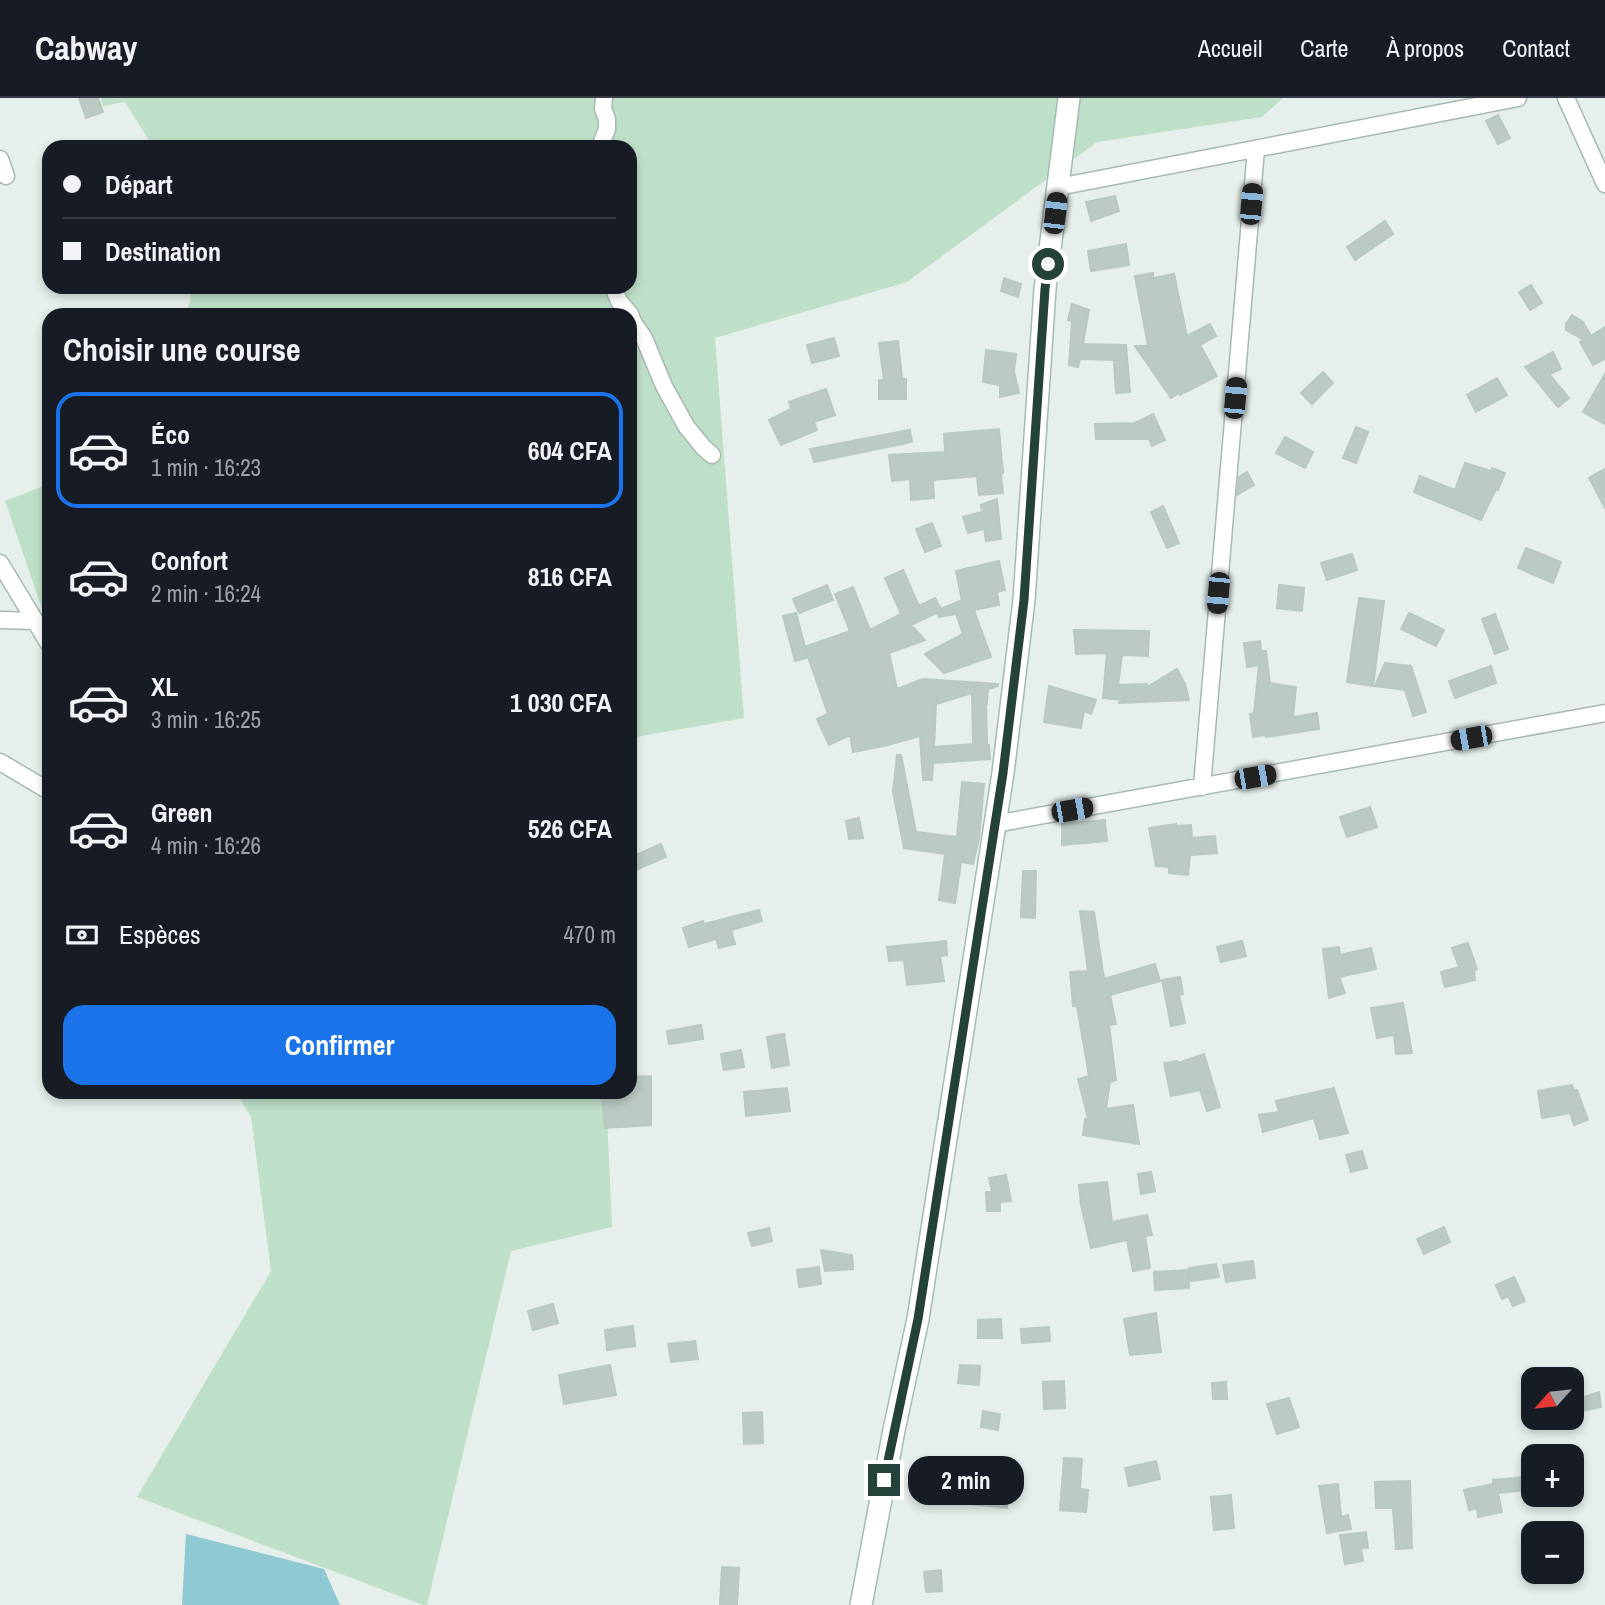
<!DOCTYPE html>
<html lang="fr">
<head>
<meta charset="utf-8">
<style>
  body { margin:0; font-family:"Archivo Narrow",sans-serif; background:#20242c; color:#f1f3f6; height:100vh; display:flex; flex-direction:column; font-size:26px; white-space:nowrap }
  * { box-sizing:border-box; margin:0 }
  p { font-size:23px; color:#9ea1a6 }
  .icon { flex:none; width:38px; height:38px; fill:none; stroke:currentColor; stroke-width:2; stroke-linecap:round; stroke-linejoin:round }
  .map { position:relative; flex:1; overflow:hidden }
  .drawer { position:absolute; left:42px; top:210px; width:595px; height:791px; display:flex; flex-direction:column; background:#171b24; border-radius:21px; box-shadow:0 4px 10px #0003 }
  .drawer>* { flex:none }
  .banner { position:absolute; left:42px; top:42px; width:595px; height:154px; border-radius:21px; box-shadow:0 4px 10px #0003; display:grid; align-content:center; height:154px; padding:0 21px; background:#171b24 }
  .needle { width:46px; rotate:243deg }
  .buttons { position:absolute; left:1521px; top:1269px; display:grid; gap:14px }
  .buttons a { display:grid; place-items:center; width:63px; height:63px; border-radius:14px; background:#171b24; box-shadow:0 4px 10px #0003; font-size:35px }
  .end { position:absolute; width:32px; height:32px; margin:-16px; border:9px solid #24423a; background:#fff; box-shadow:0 0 0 4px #fff }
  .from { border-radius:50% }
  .bubble { position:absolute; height:49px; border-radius:21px; background:#171b24; box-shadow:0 4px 10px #0003; font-size:23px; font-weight:700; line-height:49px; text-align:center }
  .car { position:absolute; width:21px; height:42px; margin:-21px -10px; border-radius:9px; box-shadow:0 0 5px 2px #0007; background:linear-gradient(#222 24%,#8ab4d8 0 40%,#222 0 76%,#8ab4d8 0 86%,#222 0) }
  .banner b { display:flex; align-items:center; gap:24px; height:66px; font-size:26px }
  .banner b+b { border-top:2px solid #363941 }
  .banner i { width:18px; height:18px; background:#f1f3f6 }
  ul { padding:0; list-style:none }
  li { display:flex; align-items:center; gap:21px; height:116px; margin:0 14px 10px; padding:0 7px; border:4px solid transparent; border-radius:21px }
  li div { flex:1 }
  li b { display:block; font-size:26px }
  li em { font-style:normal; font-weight:700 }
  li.on { border-color:#1a73e8 }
  li>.icon { width:63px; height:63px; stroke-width:1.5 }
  h2 { padding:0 21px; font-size:32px; line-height:84px }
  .pay { display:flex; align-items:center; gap:18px; height:77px; padding:0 21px; font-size:26px }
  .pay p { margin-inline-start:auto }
  .cta { display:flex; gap:14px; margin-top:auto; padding:14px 21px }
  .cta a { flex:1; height:80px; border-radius:21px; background:#1a73e8; color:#fff; font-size:28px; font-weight:700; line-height:80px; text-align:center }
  header { display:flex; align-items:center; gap:42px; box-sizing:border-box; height:98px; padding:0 35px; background:#171b24; border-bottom:2px solid #363941 }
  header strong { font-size:33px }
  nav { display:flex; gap:38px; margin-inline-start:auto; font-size:24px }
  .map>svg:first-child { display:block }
</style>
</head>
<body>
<header>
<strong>Cabway</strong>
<nav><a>Accueil</a><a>Carte</a><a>À propos</a><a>Contact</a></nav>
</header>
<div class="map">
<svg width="1605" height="1507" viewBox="0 0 1605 1507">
  <rect width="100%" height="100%" fill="#e6efeb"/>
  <!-- green -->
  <path fill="#bfe0c8" d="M101,0H1283L1262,19L1097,44L907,184L715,240L744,620L630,640V217H184L190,204L191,189H630V49H153L125,4L103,8Z
    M49,386V531L5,403Z
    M236,994H606L612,1129L511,1153L427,1507H423L137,1399L271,1173L251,1019Z"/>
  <!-- water -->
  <path fill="#8ec9d4" d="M186,1436L324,1471L340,1507H182Z"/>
  <!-- building -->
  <path fill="#bbcac4" stroke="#b8c9c2" stroke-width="2" fill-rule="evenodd" d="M79,0H98L103,14L86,20Z
    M1498,17L1510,40L1498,46L1486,23Z
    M1115,98L1119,113L1091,123L1086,104Z
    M1385,123L1393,136L1355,162L1347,149Z
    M1126,146L1129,167L1091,173L1088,153Z
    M1153,175V180L1174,176L1187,238L1210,226L1216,238L1200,247L1217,278L1180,297L1179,295L1171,300L1135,248H1148L1135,178Z
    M1004,180L1021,186L1018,199L1001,193Z
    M1531,187L1542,205L1530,212L1519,194Z
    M1072,206L1089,212L1083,246L1126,247L1130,294L1116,295L1114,262L1080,261L1078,269L1069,267L1072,223L1068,222Z
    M1572,217L1583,224L1591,238L1605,229V261L1593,267L1580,244L1584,242L1566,232V226Z
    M834,240L839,258L812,265L807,247Z
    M898,243L902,281H906V301H879V282H884L879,245Z
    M986,252L1016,256L1014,274L1019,295L1000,299V287L983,284Z
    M1553,254L1561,271L1549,276L1569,300L1558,309L1525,269Z
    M1323,274L1333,285L1312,306L1301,295Z
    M1605,276V326L1583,314Z
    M1497,280L1507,297L1476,314L1467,297Z
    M826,291L835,317L814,324L817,332L781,347L769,322L791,311L789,304Z
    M1153,316L1165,342L1152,348L1149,341H1096L1095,326L1135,325Z
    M1356,329L1368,334L1356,365L1343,360Z
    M999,331L1003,375L1001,376L1003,395L979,397L977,378L933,382L934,400L911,402L910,381L892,383L889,357L945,354L944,336Z
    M910,332L912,344L814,364L810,351Z
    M1285,339L1313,354L1305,370L1276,355Z
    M1465,365L1491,373L1492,370L1505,375L1498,392L1496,391L1481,422L1414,394L1420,378L1455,392Z
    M1605,371V410L1589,380Z
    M1247,374L1254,387L1237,397L1239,379Z
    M997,401L1001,441L986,443L984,431L968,435L963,419L982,414L981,407Z
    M1163,408L1179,445L1167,450L1151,414Z
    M932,425L941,448L925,454L916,431Z
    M1526,450L1561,464L1553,485L1518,470Z
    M1352,456L1357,472L1327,482L1321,465Z
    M999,463L1005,492L997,494L999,507L974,512L991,559L944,575L925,556L963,536L956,516L939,519L938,514L911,527L925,542L889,555L897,591L923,581L998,586V588L988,591L987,605L986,604L987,647H989L990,661L933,665L932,682H923L920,638L888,647L853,654L850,637L829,647L817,621L828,616L806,553L807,560L795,563L783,518L796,515L805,549L850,533L835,496L853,489L870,532L901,516L885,480L903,472L919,508L935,500L941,511L962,502L956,473ZM972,595L973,646L934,649L936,606Z
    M827,487L833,502L799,515L793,501Z
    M1279,487L1304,490L1302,513L1277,510Z
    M1359,500L1384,503L1373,588L1347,584Z
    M1409,515L1444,532L1436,548L1401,531Z
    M1495,516L1508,551L1495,556L1482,521Z
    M1074,532L1149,533L1148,558L1122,557L1118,587L1147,586V589L1177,571L1185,586L1189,602L1118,605L1125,602L1103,600L1107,555L1076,556Z
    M1260,543L1261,553H1266L1270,585L1296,589L1293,619L1317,615L1319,631L1266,639L1265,637L1253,639L1250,616L1254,615L1259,567L1247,569L1244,545Z
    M1385,565L1411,568L1426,614L1413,618L1405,592L1375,588Z
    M1491,568L1496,585L1455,600L1449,583Z
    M1049,588L1096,602L1091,616L1084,613L1081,630L1044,624Z
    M897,657H901L916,734L957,739L962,684L984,686L979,740L973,766L961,764L955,805L939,802L945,756L904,750L893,694Z
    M1370,709L1377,729L1347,739L1340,719Z
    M859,720L863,740L849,741L846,723Z
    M1075,722V725L1105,722L1107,743L1062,747V724Z
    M1176,726V728L1191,727L1192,740L1215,738L1217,755L1190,757L1188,777L1169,775V769L1156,768L1149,730Z
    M661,746L666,759L636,772L631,759Z
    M1023,773H1036L1035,820L1021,819Z
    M759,812L762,823L731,832L735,846L719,850L716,841L689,849L683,830L703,823L704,826Z
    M1080,813L1094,814L1104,881L1155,866L1160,883L1110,897L1116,926L1109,927L1116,982L1110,984L1106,1011L1133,1007L1139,1046L1083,1037L1085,1021L1088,1020L1078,981L1089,978L1077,908H1073L1070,874L1088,873Z
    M946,843L947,857L940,858L944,883L907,887L904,862L889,863L887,849Z
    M1242,843L1246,858L1221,864L1217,849Z
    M1468,845L1477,871L1474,872L1475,882L1445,889L1441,874L1459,869L1452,850Z
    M1339,849L1340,857L1371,850L1376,871L1339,879L1345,895L1329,900L1323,851Z
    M1180,879L1183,896H1179L1185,925L1171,928L1162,882Z
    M1403,905L1412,955L1396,956L1394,937L1377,940L1371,910Z
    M701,927L703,941L669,946L667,933Z
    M784,936L789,967L772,970L767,939Z
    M741,952L744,969L724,972L721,956Z
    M1204,956L1220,1009L1207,1013L1200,992L1171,998L1164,965L1177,963L1178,965Z
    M651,978V1027L605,1030L602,998L607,997V994H630V979Z
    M1572,987L1574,993L1577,992L1588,1022L1574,1027L1570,1015L1542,1020L1538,993Z
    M787,990L790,1013L746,1018L744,994Z
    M1334,990L1348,1035L1320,1041L1314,1020L1263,1034L1259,1017L1279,1014L1276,1003Z
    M1362,1053L1367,1070L1351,1074L1346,1057Z
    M1151,1074L1155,1093L1141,1096L1138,1076Z
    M1006,1077L1011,1103L1000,1104V1113H987L986,1094H992L989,1080Z
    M1107,1084L1112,1124L1147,1117L1152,1137L1145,1138L1150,1170L1133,1173L1127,1142L1091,1150L1081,1107L1079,1087Z
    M1444,1129L1450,1144L1424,1156L1417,1141Z
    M769,1130L772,1143L752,1148L748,1135Z
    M821,1152L852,1157L853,1171L825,1173Z
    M1253,1163L1255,1180L1226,1184L1223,1167Z
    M1216,1166L1219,1179L1191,1183L1189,1170Z
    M819,1169L821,1186L799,1189L797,1172Z
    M1188,1172L1189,1190L1155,1192L1154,1174Z
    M1514,1179L1525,1203L1513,1208L1508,1198L1502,1201L1496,1187Z
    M553,1206L558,1225L533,1232L528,1213Z
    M1156,1215L1161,1254L1130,1257L1124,1221Z
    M1001,1221L1002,1240H978V1222Z
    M633,1228L635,1248L607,1252L605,1232Z
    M1049,1229L1050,1243L1022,1245L1021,1231Z
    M695,1243L698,1261L671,1264L668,1246Z
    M610,1267L616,1297L564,1306L559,1277Z
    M960,1267L980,1268L979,1287L958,1285Z
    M1064,1283L1065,1310L1044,1311L1043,1284Z
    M1226,1284L1227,1301H1213L1212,1285Z
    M1599,1294L1601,1309L1572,1315V1303Z
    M1289,1300L1299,1329L1277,1336L1267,1306Z
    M983,1313L1000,1316L998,1332L981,1329Z
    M762,1314L763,1345L744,1346L743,1315Z
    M1064,1360L1082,1361L1080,1391L1088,1392L1086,1414L1060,1412Z
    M1156,1363L1160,1381L1129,1388L1125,1370Z
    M933,1378L1009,1385L1007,1410L931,1402Z
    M1526,1379L1527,1392L1498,1395L1502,1414L1478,1419L1477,1410L1469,1412L1464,1392L1493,1386V1382Z
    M1410,1383L1412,1450L1396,1451L1393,1410H1376L1375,1384Z
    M1338,1386L1341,1419L1348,1417L1351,1431L1327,1435L1319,1388Z
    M1231,1397L1234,1430L1214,1432L1211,1399Z
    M1366,1434L1368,1450H1361L1363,1463L1345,1466L1340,1437Z
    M722,1469L739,1470L737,1507L720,1506Z
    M941,1472L942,1493L926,1494L924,1474Z"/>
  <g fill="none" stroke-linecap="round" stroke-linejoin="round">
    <defs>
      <path id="street" d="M1566,0L1605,86
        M600,49L607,31V21L603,11L604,0
        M0,61L6,78
        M1058,89L1518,0
        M613,189L619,203L630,216L633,224L644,240L664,288L686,328L703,349L712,357
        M0,465L49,546
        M0,522L35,523
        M0,664L49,693
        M1202,689L1256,51
        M995,726L1605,615"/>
      <path id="secondary" d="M861,1507L894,1332L918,1221L1003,675L1024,502L1045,191L1069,0"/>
    </defs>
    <!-- street casing -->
    <use href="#street" stroke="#a8b8b2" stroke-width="19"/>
    <!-- secondary casing -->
    <use href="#secondary" stroke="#a4bbb3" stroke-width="24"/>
    <!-- street -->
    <use href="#street" stroke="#fff" stroke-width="16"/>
    <!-- secondary -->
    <use href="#secondary" stroke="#fff" stroke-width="21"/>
  </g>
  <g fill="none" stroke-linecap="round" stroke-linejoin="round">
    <!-- route -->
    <path stroke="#24423a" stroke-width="9" d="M884,1382L918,1221L1003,675L1024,502L1045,191L1048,166"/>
  </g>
</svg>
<div class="buttons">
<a><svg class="needle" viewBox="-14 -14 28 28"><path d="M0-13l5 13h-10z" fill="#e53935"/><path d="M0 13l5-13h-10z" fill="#9ea1a6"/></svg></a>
<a>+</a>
<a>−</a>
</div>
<i class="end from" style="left:1048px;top:166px"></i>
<i class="end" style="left:884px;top:1382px"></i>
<div class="bubble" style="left:908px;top:1358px;width:116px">2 min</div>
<i class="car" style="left:1251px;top:106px;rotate:5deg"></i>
<i class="car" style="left:1055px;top:115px;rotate:7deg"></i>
<i class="car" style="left:1235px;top:300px;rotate:5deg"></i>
<i class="car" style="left:1218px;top:495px;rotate:185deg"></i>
<i class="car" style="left:1471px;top:640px;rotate:260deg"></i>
<i class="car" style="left:1255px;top:679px;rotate:80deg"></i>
<i class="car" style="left:1072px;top:712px;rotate:80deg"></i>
<div class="banner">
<b><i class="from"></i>Départ</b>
<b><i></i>Destination</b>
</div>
<section class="drawer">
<h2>Choisir une course</h2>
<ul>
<li class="on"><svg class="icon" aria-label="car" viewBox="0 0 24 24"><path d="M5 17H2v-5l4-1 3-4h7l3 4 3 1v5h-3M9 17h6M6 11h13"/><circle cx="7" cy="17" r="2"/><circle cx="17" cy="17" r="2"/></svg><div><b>Éco</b><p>1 min · 16:23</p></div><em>604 CFA</em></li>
<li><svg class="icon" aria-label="car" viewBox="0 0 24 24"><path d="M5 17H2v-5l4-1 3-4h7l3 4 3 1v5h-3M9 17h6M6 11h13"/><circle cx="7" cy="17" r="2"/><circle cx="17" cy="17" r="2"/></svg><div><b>Confort</b><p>2 min · 16:24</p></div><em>816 CFA</em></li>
<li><svg class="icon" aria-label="car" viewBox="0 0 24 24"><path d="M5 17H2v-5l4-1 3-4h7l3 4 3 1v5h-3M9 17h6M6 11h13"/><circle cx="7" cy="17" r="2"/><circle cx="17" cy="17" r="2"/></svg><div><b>XL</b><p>3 min · 16:25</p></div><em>1 030 CFA</em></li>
<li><svg class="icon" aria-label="car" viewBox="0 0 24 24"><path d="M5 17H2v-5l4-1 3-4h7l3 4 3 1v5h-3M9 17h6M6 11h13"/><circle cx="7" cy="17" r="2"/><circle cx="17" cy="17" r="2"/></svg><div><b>Green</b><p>4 min · 16:26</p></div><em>526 CFA</em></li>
</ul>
<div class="pay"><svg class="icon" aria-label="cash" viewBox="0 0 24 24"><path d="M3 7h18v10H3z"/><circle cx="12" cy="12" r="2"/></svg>Espèces<p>470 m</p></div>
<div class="cta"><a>Confirmer</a></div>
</section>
</div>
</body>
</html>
